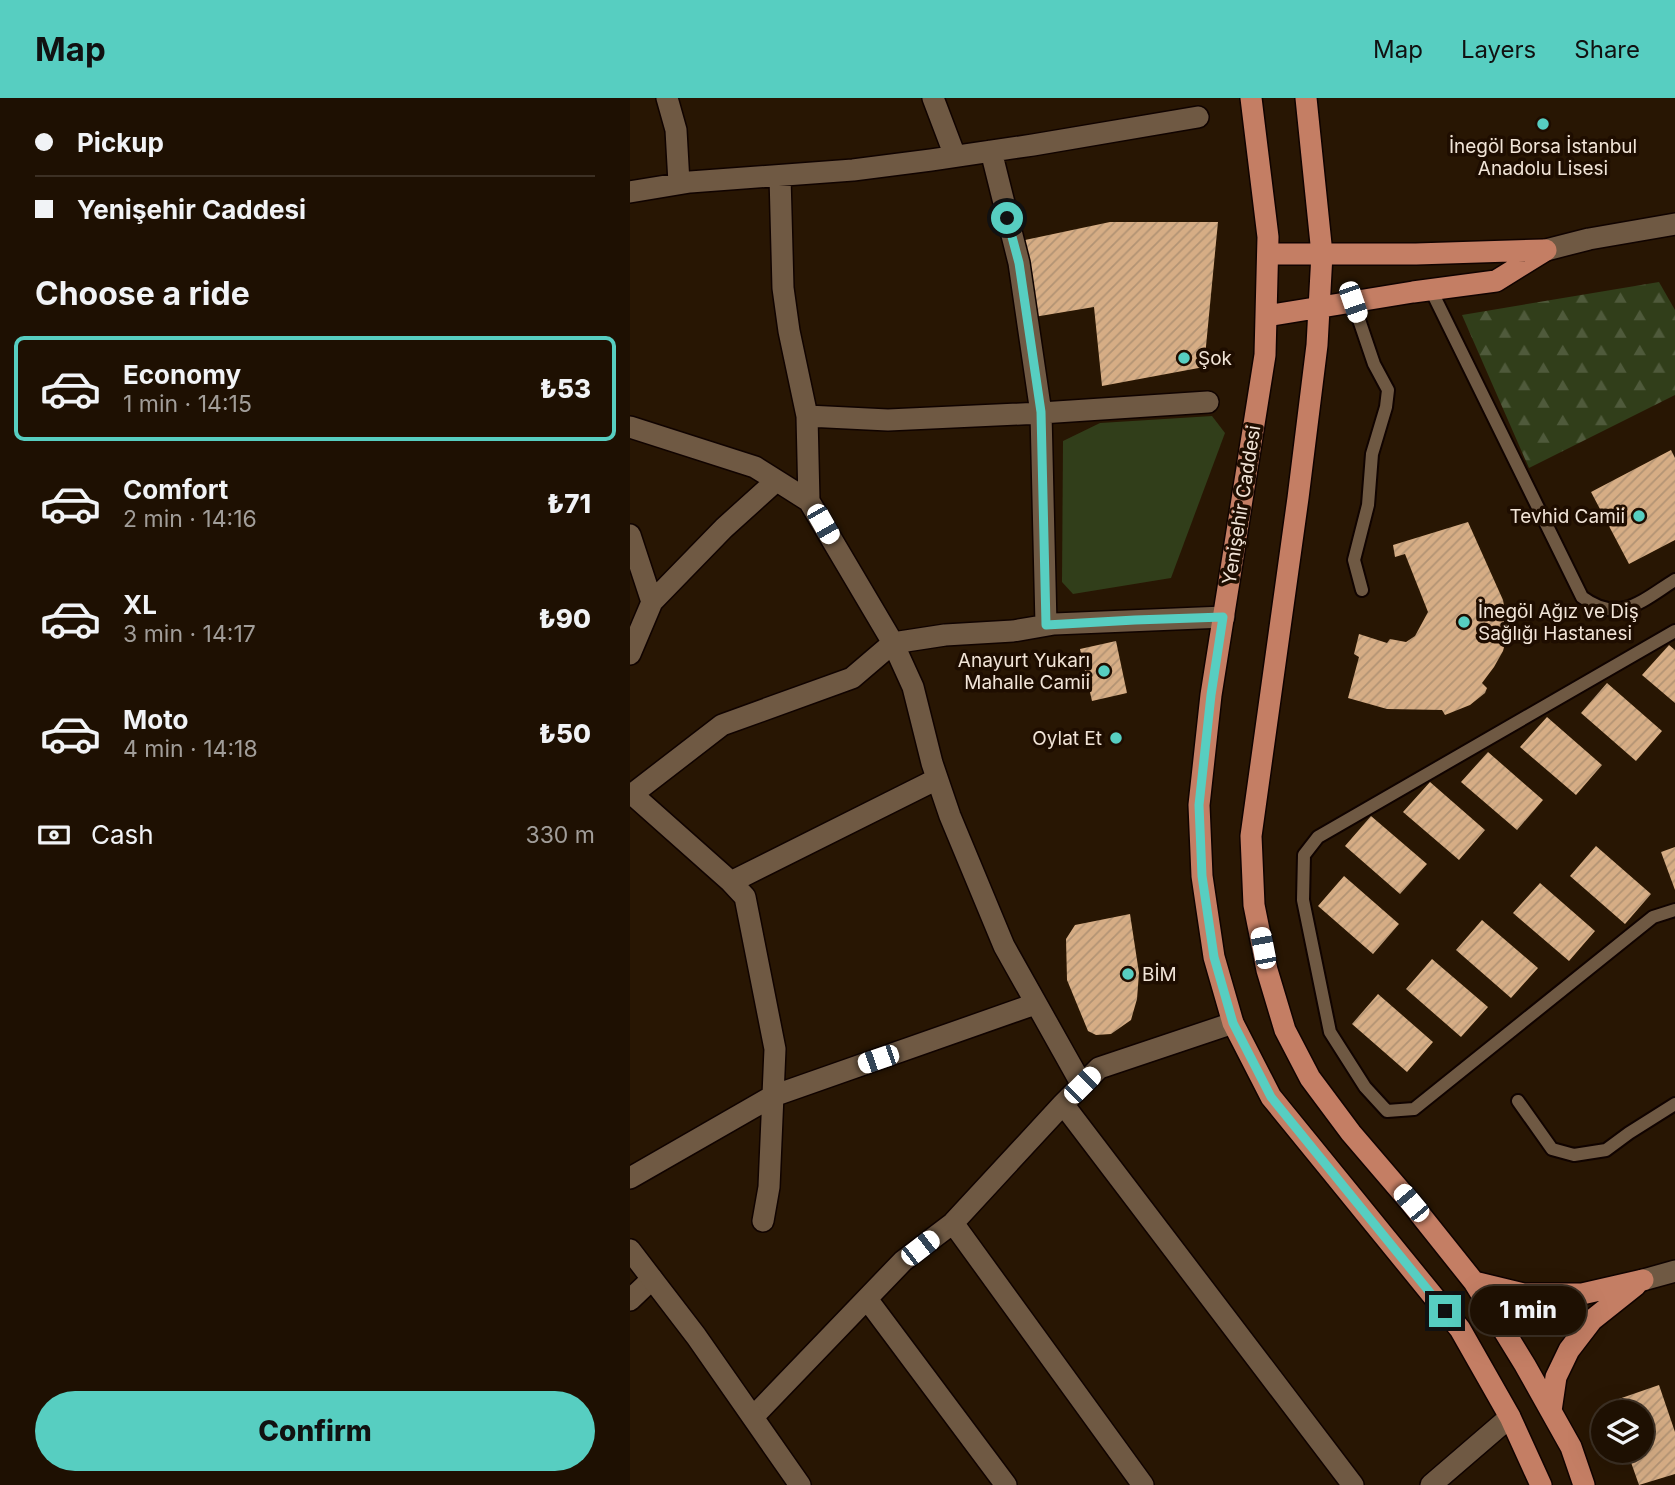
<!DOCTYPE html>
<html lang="en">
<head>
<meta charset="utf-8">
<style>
  body { margin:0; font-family:Inter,sans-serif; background:#2b1e11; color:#f1f3f6; height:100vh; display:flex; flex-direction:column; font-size:26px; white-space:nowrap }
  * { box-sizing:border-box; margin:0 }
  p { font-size:23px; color:#a19d99 }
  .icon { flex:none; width:38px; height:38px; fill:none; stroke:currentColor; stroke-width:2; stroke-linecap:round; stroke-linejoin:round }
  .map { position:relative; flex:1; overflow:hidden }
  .side { display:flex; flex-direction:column; background:#1e1002; width:630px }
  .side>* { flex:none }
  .banner { display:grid; align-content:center; height:154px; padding:0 35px; background:#1e1002 }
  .tools { position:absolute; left:961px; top:1302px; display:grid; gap:14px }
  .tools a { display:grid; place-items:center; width:63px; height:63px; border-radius:50%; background:#1e1002; box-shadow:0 7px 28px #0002,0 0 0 2px #3c3024; font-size:35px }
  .end { position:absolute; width:32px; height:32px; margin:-16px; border:9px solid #57cec1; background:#111; box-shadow:0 0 0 4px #111 }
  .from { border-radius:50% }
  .bubble { position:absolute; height:49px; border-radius:24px; background:#1e1002; box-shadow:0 7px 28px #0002,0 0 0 2px #3c3024; font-size:23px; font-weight:800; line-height:49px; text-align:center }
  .car { position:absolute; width:21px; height:42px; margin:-21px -10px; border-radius:9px; box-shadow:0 0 5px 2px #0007; background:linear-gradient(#fff 24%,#345 0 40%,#fff 0 76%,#345 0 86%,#fff 0) }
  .banner b { display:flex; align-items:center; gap:24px; height:66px; font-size:26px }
  .banner b+b { border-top:2px solid #3c3024 }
  .banner i { width:18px; height:18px; background:#f1f3f6 }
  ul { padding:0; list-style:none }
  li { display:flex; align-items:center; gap:21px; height:105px; margin:0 14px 10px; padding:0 21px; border:4px solid transparent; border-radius:10px }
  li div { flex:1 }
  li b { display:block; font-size:26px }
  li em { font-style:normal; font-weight:800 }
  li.on { border-color:#57cec1 }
  li>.icon { width:63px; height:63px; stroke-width:1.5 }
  h2 { padding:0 35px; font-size:32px; line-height:84px }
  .pay { display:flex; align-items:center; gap:18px; height:77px; padding:0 35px; font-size:26px }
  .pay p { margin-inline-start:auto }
  .primary-button { display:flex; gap:14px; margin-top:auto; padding:14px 35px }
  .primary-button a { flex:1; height:80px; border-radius:42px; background:#57cec1; color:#111; font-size:28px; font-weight:800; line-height:80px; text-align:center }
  header { display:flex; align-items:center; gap:42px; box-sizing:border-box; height:98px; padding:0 35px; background:#57cec1; color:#111 }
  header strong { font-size:33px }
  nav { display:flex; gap:38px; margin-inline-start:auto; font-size:24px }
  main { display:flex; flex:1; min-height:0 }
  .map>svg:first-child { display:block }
</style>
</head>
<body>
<header>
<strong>Map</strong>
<nav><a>Map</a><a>Layers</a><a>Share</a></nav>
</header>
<main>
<section class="side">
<div class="banner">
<b><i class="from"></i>Pickup</b>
<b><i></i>Yenişehir Caddesi</b>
</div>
<h2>Choose a ride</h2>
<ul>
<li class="on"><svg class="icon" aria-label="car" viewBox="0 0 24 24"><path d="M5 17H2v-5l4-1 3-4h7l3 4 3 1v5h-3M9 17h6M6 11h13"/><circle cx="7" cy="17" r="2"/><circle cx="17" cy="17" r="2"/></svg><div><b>Economy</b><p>1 min · 14:15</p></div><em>₺53</em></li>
<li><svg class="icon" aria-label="car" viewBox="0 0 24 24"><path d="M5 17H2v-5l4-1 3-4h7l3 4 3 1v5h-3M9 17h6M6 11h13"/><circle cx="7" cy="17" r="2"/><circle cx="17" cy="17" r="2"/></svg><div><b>Comfort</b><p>2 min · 14:16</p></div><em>₺71</em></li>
<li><svg class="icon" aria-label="car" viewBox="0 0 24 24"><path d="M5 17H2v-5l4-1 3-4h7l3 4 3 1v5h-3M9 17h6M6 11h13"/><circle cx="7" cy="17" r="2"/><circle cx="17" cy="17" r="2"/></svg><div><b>XL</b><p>3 min · 14:17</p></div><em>₺90</em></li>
<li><svg class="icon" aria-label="car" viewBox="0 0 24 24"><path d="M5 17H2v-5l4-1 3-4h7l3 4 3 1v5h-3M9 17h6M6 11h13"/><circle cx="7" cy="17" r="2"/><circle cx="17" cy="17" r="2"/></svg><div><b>Moto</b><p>4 min · 14:18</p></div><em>₺50</em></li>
</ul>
<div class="pay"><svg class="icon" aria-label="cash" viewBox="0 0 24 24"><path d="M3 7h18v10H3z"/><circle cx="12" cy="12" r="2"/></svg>Cash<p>330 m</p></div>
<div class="primary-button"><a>Confirm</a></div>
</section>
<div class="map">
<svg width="1045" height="1387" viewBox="0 0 1045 1387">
  <defs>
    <pattern id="forest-firs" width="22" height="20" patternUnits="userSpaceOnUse" patternTransform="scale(1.75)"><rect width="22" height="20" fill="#313e1a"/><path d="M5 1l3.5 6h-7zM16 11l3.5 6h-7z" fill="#4f5a3b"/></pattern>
    <pattern id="building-hatch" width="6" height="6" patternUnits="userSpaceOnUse" patternTransform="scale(1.75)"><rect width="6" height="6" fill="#d6ad85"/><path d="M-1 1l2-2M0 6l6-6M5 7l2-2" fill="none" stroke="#b29374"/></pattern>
  </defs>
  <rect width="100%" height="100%" fill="#281603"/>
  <!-- green -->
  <path fill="#313e1a" d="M582,318L595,335L541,480L443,496L432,484L433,343L470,325Z"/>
  <!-- forest -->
  <path fill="url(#forest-firs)" d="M1029,184L1045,212V297L899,370L832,217Z"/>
  <!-- building -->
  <path fill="url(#building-hatch)" d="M480,124H588L574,269L472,288L464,209L404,219L395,142Z
    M1041,352L1045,360V442L999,466L961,394Z
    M838,424L873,502L876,519L877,538L873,553L864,569L852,585L857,590L855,595L840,607L815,617L812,612L757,611L718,600L729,559L724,556L729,536L757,545L760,541L776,544L785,538L798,514L775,456L765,459L763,447Z
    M486,543L497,595L462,603L450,551Z
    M1039,547L1045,552V605L1012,577Z
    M977,585L1032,633L1006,663L951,615Z
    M917,619L972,667L946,697L890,649Z
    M858,654L913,702L887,732L831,684Z
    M800,684L855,732L829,762L773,714Z
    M741,718L797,766L770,796L715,748Z
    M966,748L1021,796L995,826L940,778Z
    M1045,749V792L1031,754Z
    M714,778L769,826L743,856L688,808Z
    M910,785L965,833L939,863L883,815Z
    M500,816L509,875L507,901L501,922L481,936L466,937L458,933L437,882L436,841L445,827Z
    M852,822L908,870L881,900L826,852Z
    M802,861L858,909L831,939L776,891Z
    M748,896L803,944L777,974L722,926Z
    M1029,1287L1045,1334V1376L1009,1387L997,1353H1012V1314H984L980,1304Z"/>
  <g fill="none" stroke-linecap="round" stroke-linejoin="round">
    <defs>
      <path id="service" d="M801,192L952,499C989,527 1013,502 1045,482
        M723,204L744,266L758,292L756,309L742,356L738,407L724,462L732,492
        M1045,533L688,739L674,757L673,802L700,934L735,989L757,1013L784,1011L1023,819L1045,812
        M888,1003L922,1051L944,1057L976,1052L999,1035L1045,1006"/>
      <path id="minor" d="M37,0L46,32L49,85
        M303,0L325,58
        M361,53L389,165L411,315L416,527
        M150,78L153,190L159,233L177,318L179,403
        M0,94L60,84L223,72L301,62L403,47L568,19
        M177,318L258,322L411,315L578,304
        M0,329L125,369L179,403L263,545L283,589L302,665L320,718L374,848L452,987
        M0,437L22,504
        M0,556L22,504L94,430L146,383
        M2,696L101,784L115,799L145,951L139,1089L133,1123
        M0,698L92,627L222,580L263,545L315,537L383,533L424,526L594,519
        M101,784L307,681
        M433,1006L723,1387
        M0,1080L143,998L405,906
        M323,1125L513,1387
        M237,1201L376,1387
        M0,1202L22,1181
        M123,1319L273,1163L323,1125L433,1006L469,970L603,925
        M801,1387L880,1319"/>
      <path id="tertiary" d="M916,152L959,141L1045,126
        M0,1152L66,1238L170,1387
        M1013,1182L1045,1173"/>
      <path id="trunk" d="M621,0L638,139L635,257L581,597L569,707L572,778L584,859L603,925L641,999L830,1231L880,1319L911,1387
        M676,0L692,156L687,247L668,400L621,738L624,807L637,872L655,932L680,980L721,1035L781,1105L844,1184L895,1267L941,1349L954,1387
        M639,156H786L914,152
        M636,218L783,194L866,183L916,152
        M844,1184L894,1196H952L1013,1182
        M921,1313L926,1279L939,1252L962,1222L1006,1187"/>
    </defs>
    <!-- service casing -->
    <use href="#service" stroke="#100300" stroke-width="16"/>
    <!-- minor casing -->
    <use href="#minor" stroke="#100300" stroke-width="24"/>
    <!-- tertiary casing -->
    <use href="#tertiary" stroke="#100300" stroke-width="24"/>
    <!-- trunk casing -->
    <use href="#trunk" stroke="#100300" stroke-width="24"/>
    <!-- service -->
    <use href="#service" stroke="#6f5943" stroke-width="12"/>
    <!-- minor -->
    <use href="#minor" stroke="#6f5943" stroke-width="21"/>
    <!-- tertiary -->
    <use href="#tertiary" stroke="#6f5943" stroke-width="21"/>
    <!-- trunk -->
    <use href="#trunk" stroke="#c47e64" stroke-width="21"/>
  </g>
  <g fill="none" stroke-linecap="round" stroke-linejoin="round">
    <!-- route -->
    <path stroke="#57cec1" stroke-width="9" d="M377,120L389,165L411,314L416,527L505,522L593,519L581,597L569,707L572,778L584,859L603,925L641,999L815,1213"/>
  </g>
  <!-- markers -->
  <g fill="#57cec1" stroke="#1e0d00" stroke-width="2.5">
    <circle cx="913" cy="26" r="7"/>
    <circle cx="554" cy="260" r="7"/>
    <circle cx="1009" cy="418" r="7"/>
    <circle cx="834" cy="524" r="7"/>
    <circle cx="474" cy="573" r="7"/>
    <circle cx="486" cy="640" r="7"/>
    <circle cx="498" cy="876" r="7"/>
  </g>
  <g text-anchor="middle" stroke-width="7" stroke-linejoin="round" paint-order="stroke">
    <!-- poi labels -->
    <g font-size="19" fill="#f1e4d7" stroke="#1e0d00" text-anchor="start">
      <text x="913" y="55" text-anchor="middle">İnegöl Borsa İstanbul<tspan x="913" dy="22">Anadolu Lisesi</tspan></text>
      <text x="568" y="267">Şok</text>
      <text x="995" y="425" text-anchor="end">Tevhid Camii</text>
      <text x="848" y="520">İnegöl Ağız ve Diş<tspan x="848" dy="22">Sağlığı Hastanesi</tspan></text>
      <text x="460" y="569" text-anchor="end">Anayurt Yukarı<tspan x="460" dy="22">Mahalle Camii</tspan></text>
      <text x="472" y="647" text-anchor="end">Oylat Et</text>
      <text x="512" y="883">BİM</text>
    </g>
    <!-- street labels -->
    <g font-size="19" fill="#f1e4d7" stroke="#1e0d00">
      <text transform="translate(611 407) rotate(-81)" y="7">Yenişehir Caddesi</text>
    </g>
  </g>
</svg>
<div class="tools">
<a><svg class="icon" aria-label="layers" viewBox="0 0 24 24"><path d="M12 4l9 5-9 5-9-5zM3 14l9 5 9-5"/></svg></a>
</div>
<i class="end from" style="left:377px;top:120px"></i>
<i class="end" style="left:815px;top:1213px"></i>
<div class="bubble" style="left:840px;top:1188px;width:116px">1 min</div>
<i class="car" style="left:723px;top:204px;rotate:161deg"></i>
<i class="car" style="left:193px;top:426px;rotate:150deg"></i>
<i class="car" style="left:633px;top:850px;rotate:349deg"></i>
<i class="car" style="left:248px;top:961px;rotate:251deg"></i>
<i class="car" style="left:452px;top:987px;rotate:45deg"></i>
<i class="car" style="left:781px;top:1105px;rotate:320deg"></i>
<i class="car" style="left:290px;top:1150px;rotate:52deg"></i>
</div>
</main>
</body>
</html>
